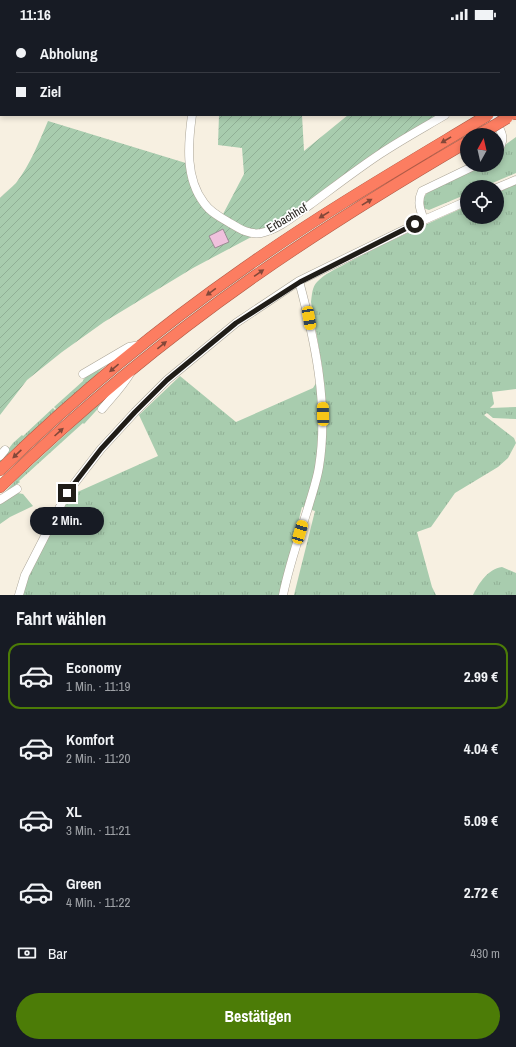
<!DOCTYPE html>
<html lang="de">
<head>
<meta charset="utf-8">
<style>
  body { margin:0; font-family:"Archivo Narrow",sans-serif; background:#242831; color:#f1f3f6; height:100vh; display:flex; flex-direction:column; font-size:15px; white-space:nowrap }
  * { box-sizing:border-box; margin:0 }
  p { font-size:13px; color:#9ea1a6 }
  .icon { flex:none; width:22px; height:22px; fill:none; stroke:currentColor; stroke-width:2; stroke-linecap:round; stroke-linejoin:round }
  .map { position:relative; height:567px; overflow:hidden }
  .side { display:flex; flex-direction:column; background:#171b24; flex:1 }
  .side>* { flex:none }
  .banner { position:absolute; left:0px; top:0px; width:516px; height:88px; box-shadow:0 2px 6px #0003; display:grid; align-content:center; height:88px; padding:0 16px; background:#171b24 }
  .needle { width:26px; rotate:8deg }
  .controls { position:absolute; left:460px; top:100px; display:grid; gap:8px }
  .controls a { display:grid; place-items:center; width:44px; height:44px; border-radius:50%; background:#171b24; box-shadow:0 2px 6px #0003; font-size:20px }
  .end { position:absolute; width:18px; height:18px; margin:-9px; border:5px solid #201d18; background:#fff; box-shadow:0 0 0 2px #fff }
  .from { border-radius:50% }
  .bubble { position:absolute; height:28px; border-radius:14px; background:#171b24; box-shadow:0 2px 6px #0003; font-size:13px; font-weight:700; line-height:28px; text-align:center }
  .car { position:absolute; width:12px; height:24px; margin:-12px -6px; border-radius:5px; box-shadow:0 0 3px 1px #0007; background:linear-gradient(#f5c518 24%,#345 0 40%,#f5c518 0 76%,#345 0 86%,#f5c518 0) }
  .banner b { display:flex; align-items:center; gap:14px; height:38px; font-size:15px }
  .banner b+b { border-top:1px solid #363941 }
  .banner i { width:10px; height:10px; background:#f1f3f6 }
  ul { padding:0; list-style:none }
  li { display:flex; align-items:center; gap:12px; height:66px; margin:0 8px 6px; padding:0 8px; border:2px solid transparent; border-radius:12px }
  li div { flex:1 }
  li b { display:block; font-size:15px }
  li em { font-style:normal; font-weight:700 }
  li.current { border-color:#4c7c07 }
  li>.icon { width:36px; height:36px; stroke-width:1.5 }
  h2 { padding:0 16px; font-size:18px; line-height:48px }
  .pay { display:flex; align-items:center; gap:10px; height:44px; padding:0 16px; font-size:15px }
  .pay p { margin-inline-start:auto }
  .primary-button { display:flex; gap:8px; margin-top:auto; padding:8px 16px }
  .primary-button a { flex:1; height:46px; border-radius:24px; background:#4c7c07; color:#fff; font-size:16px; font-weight:700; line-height:46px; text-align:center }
  .status { display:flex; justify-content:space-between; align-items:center; height:28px; padding:0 20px; background:#171b24; direction:ltr }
  .status svg { height:11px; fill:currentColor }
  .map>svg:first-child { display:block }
</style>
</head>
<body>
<div class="status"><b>11:16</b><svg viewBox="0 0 49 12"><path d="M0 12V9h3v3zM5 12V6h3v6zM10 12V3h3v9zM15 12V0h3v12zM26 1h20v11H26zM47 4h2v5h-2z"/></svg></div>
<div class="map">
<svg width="516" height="567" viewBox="0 0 516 567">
  <defs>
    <pattern id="grass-tufts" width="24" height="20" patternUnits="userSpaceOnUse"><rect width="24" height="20" fill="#a8ccae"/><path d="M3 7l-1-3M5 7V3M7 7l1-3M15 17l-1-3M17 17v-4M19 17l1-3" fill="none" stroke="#90af95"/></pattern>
    <pattern id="garden-furrows" width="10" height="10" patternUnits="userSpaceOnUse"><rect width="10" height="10" fill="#a8ccae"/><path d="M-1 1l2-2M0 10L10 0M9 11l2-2" fill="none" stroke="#90af95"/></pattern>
  </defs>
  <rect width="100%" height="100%" fill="#f7f0e1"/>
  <!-- grass -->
  <path fill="url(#grass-tufts)" d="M516,109V145L483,159H467V166L429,182L423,180V170L428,164L482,137H497V127L505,117Z
    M516,156V361L492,364L494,376L490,380L516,379V391L493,390L487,385L484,387L514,410L516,415L508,430L498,439L455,465L431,499L417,504L432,559L436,567H294L315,483L302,479L280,567H22L29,544L62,481L73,466L158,428L139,387L180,348L236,394L313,360L323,344L311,274C312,267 312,259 317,254C324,246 336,241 345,236C385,215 426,196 467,178V189H497V165Z
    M106,337L85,358L0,435V432L13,415L22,407L23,408L53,380L55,382L56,381L54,379L83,353V352L89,346Z
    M104,371L105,373L84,396L83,395L19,453L20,454L5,464L16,452Z
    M18,465L23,466L33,478L10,489L0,496V475Z
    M502,539L516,545V567H473C479,555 488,541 502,539Z"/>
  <!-- garden -->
  <path fill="url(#garden-furrows)" d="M219,87H302L304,123L348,87H439L283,192L193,240L104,294L62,324L27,352L0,387V170C5,165 11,160 16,155C30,137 39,114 48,93L189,136L198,166L221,190L244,146L242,120L218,117Z"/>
  <!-- building -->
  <path fill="#efc1dd" stroke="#998b93" d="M223,201L229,214L215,220L209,208Z"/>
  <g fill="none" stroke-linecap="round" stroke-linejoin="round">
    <defs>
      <path id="minor" d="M203,1V0
        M192,87C188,116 185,150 204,175C210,184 221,190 230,195C240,201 249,207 261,205C280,201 296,186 311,176C334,159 356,142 380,126C401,112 423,100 445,87
        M492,87C500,102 508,109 497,124
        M497,160L516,152
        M424,192C420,181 417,174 422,163L476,137
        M83,346L129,319L140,317
        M102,381C112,369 123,358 131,344
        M0,428L5,422
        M0,472L17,461
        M19,567L25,547L67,465L101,421L135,384L167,352L236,295L299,253L424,192L467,173
        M283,567C289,537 299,509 308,480C312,466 317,452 319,439C329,377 315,313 299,253"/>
      <path id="highway" d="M515,71L516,70
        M515,86L516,85
        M478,107L487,102
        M0,442C75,369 157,301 243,241C322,185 405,137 488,87
        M0,459C79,382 165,311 255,248C324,200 395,156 467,114"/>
    </defs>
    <!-- minor casing -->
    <use href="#minor" stroke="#aba597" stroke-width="9"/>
    <!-- highway casing -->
    <use href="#highway" stroke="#af5b47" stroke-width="12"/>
    <!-- minor -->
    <use href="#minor" stroke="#fff" stroke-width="8"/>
    <!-- highway -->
    <use href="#highway" stroke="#fc7d61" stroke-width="11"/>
    <defs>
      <path id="highway-bridge" d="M487,102L507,90"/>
    </defs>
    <!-- highway-bridge casing -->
    <use href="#highway-bridge" stroke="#af5b47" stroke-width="12" stroke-linecap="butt"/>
    <!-- highway-bridge -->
    <use href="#highway-bridge" stroke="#fc7d61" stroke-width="11"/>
  </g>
  <!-- one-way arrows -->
  <defs><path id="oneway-solid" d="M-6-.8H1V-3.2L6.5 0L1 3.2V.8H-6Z"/></defs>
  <g fill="#834839">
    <use href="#oneway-solid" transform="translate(446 112) rotate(149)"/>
    <use href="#oneway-solid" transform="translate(367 174) rotate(-31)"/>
    <use href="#oneway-solid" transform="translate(324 187) rotate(148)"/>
    <use href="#oneway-solid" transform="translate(259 245) rotate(-35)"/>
    <use href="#oneway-solid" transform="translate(211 264) rotate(144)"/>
    <use href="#oneway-solid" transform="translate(162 317) rotate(-39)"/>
    <use href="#oneway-solid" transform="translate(114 340) rotate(140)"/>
    <use href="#oneway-solid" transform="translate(59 404) rotate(-42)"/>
    <use href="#oneway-solid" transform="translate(17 426) rotate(137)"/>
  </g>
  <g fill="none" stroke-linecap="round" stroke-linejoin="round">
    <!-- route -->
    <path stroke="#201d18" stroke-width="5" d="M67,465L101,421L135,384L167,352L236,295L300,254L415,196"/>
  </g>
  <g text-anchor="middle" stroke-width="3.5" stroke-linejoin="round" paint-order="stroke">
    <!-- street labels -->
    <g font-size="12" fill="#201d18" stroke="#fefefe">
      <text transform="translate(287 190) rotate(-31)" y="4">Erbachhof</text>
    </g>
  </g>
</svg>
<div class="controls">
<a><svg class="needle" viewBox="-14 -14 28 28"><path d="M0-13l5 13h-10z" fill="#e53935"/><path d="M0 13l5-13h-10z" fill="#9ea1a6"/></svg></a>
<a><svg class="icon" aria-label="locate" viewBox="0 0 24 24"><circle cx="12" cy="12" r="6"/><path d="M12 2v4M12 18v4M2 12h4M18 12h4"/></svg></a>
</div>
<i class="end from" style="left:415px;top:196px"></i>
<i class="end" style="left:67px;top:465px"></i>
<div class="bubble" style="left:30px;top:479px;width:74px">2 Min.</div>
<i class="car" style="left:309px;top:290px;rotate:170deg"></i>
<i class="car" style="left:323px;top:386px;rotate:359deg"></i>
<i class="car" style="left:300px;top:504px;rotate:17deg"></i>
<div class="banner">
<b><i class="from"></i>Abholung</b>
<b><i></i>Ziel</b>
</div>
</div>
<section class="side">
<h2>Fahrt wählen</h2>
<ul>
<li class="current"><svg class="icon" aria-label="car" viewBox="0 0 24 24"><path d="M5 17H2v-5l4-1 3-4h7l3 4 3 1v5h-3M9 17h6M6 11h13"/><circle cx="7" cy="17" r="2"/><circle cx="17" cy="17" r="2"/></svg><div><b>Economy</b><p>1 Min. · 11:19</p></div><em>2.99 €</em></li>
<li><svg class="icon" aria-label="car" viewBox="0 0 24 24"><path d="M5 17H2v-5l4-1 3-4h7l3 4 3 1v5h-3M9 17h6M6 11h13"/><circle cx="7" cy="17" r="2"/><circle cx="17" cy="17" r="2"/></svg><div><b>Komfort</b><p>2 Min. · 11:20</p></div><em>4.04 €</em></li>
<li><svg class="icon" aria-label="car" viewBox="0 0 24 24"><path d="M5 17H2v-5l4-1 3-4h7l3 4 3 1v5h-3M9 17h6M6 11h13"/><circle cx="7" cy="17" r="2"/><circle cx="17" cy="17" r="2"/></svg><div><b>XL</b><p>3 Min. · 11:21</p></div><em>5.09 €</em></li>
<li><svg class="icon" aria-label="car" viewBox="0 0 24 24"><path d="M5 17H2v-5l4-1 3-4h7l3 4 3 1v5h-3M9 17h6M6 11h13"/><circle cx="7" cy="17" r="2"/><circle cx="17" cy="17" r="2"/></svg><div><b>Green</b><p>4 Min. · 11:22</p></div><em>2.72 €</em></li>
</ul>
<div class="pay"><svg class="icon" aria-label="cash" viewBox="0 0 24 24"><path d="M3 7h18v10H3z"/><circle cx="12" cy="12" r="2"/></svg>Bar<p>430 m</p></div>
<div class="primary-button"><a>Bestätigen</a></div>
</section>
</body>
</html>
